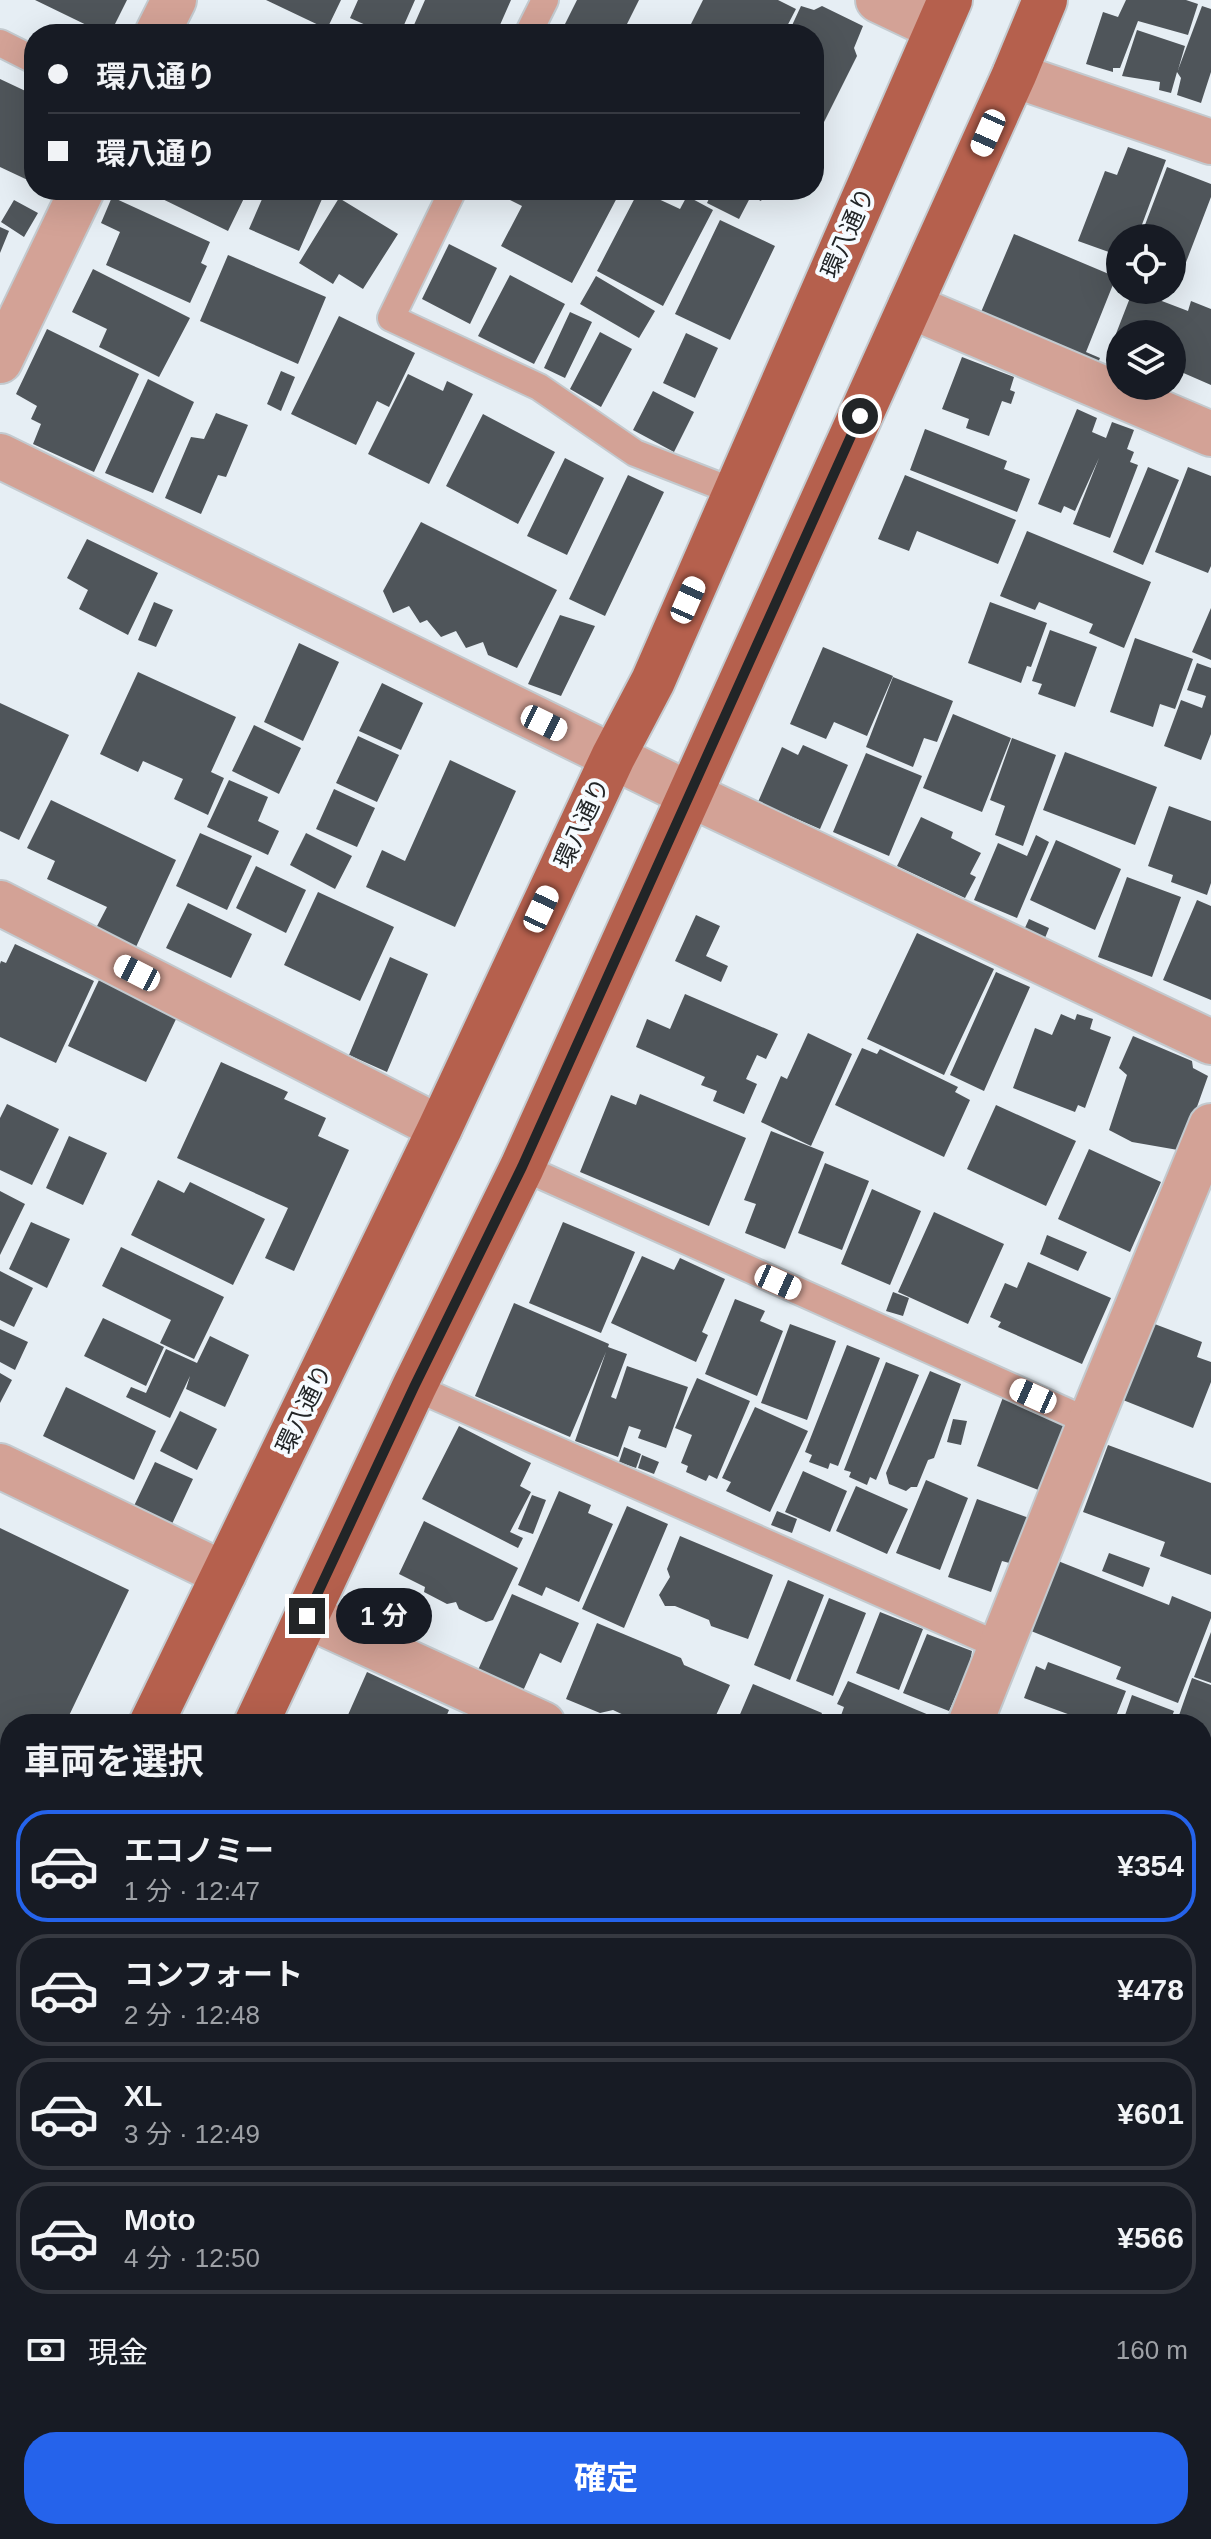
<!DOCTYPE html>
<html lang="ja">
<head>
<meta charset="utf-8">
<style>
  body { margin:0; font-family:Helvetica,"Noto Sans JP",sans-serif; background:#242831; color:#f1f3f6; height:100vh; display:flex; flex-direction:column; font-size:30px; white-space:nowrap }
  * { box-sizing:border-box; margin:0 }
  p { font-size:26px; color:#9ea1a6 }
  .icon { flex:none; width:44px; height:44px; fill:none; stroke:currentColor; stroke-width:2; stroke-linecap:round; stroke-linejoin:round }
  .map { position:relative; flex:1; overflow:hidden }
  .side { position:absolute; left:0px; top:1714px; width:1212px; height:826px; display:flex; flex-direction:column; background:#171b24; border-radius:32px 32px 0 0; box-shadow:0 8px 32px #0002 }
  .side>* { flex:none }
  .banner { position:absolute; left:24px; top:24px; width:800px; height:176px; border-radius:32px; box-shadow:0 8px 32px #0002; display:grid; align-content:center; height:176px; padding:0 24px; background:#171b24 }
  .fabs { position:absolute; left:1106px; top:224px; display:grid; gap:16px }
  .fabs a { display:grid; place-items:center; width:80px; height:80px; border-radius:50%; background:#171b24; box-shadow:0 8px 32px #0002; font-size:40px }
  .end { position:absolute; width:36px; height:36px; margin:-18px; border:10px solid #222527; background:#fff; box-shadow:0 0 0 4px #fff }
  .from { border-radius:50% }
  .bubble { position:absolute; height:56px; border-radius:28px; background:#171b24; box-shadow:0 8px 32px #0002; font-size:26px; font-weight:700; line-height:56px; text-align:center }
  .car { position:absolute; width:24px; height:48px; margin:-24px -12px; border-radius:10px; box-shadow:0 0 6px 2px #0007; background:linear-gradient(#fff 24%,#345 0 40%,#fff 0 76%,#345 0 86%,#fff 0) }
  .banner b { display:flex; align-items:center; gap:28px; height:76px; font-size:30px }
  .banner b+b { border-top:2px solid #363941 }
  .banner i { width:20px; height:20px; background:#f1f3f6 }
  ul { padding:0; list-style:none }
  li { display:flex; align-items:center; gap:24px; height:112px; margin:0 16px 12px; padding:0 8px; border:4px solid #363941; border-radius:32px }
  li div { flex:1 }
  li b { display:block; font-size:30px }
  li em { font-style:normal; font-weight:700 }
  li.on { border-color:#2563eb }
  li>.icon { width:72px; height:72px; stroke-width:1.5 }
  h2 { padding:0 24px; font-size:36px; line-height:96px }
  .pay { display:flex; align-items:center; gap:20px; height:88px; padding:0 24px; font-size:30px }
  .pay p { margin-inline-start:auto }
  .cta { display:flex; gap:16px; margin-top:auto; padding:16px 24px }
  .cta a { flex:1; height:92px; border-radius:32px; background:#2563eb; color:#fff; font-size:32px; font-weight:700; line-height:92px; text-align:center }
  .map>svg:first-child { display:block }
</style>
</head>
<body>
<div class="map">
<svg width="1211" height="2539" viewBox="0 0 1211 2539">
  <rect width="100%" height="100%" fill="#e6eef4"/>
  <!-- building -->
  <path fill="#4f555a" d="M35,0H127L110,34H105Z
    M266,0H341L327,29Z
    M358,0H415L400,34H386L350,18Z
    M425,0H511L496,34H410Z
    M577,0H639L627,24L647,34H560Z
    M703,0H778L796,9L783,34H686Z
    M1126,0H1186L1198,4L1188,35L1138,21L1120,68H1113V72L1086,64L1103,12L1118,17Z
    M801,6L814,10L822,6L863,26L854,48L857,56L814,142V34H788Z
    M1202,6L1211,9V72L1201,103L1177,95L1181,78L1177,72L1171,93L1159,90L1160,82L1122,76L1137,30L1185,46L1178,70Z
    M0,79L34,95V183L0,167Z
    M1128,147L1166,160L1137,238H1120V256L1078,241L1105,171L1117,175Z
    M1167,167L1211,184V197L1180,278L1172,275V238H1140Z
    M144,190H248L228,231Z
    M266,190H326L299,251L249,229Z
    M497,190H612L619,194L572,283L501,246L522,206L496,193Z
    M639,190L680,209L687,196L713,210L663,306L597,271Z
    M713,190H766L761,201L751,196L739,219L707,203Z
    M112,197L210,242L201,263L207,266L190,303L106,265L120,232L101,223Z
    M339,198L398,234L363,289L339,274L333,284L299,263Z
    M14,200L38,213L24,237L1,222Z
    M720,220L775,246L730,340L675,314Z
    M0,227L9,231L0,253Z
    M1014,234L1116,277L1086,352L1100,358L1094,373L976,324Z
    M449,244L497,268L470,324L422,299Z
    M228,255L326,297L298,364L200,321Z
    M93,269L190,318L159,377L99,347L107,329L72,312Z
    M510,275L565,304L534,364L478,336Z
    M596,276L655,311L639,338L580,304Z
    M1133,290L1188,311L1191,301L1211,309V385L1172,368V334H1120V347L1112,344Z
    M570,312L592,322L565,378L544,368Z
    M339,316L415,353L389,407L377,401L356,445L291,414Z
    M47,329L139,374L94,472L33,444L41,424L31,419L37,406L16,394Z
    M600,332L632,349L601,407L570,389Z
    M686,333L718,348L695,398L663,383Z
    M962,357L1014,377L1010,390L1015,392L1011,404L1002,401L989,436L966,428L969,419L942,409Z
    M281,371L295,377L281,411L267,404Z
    M408,374L443,391L447,381L473,394L429,484L368,454Z
    M148,379L194,402L153,493L105,473Z
    M653,391L694,412L674,452L633,430Z
    M1077,409L1097,418L1092,432L1106,438L1112,422L1134,430L1127,449L1134,452L1130,462L1138,465L1110,538L1073,524L1099,458L1075,511L1064,506L1061,513L1038,504Z
    M216,413L248,425L226,477L218,475L201,514L165,498L191,437L204,439Z
    M483,414L555,452L518,524L446,486Z
    M925,429L1007,461L1004,469L1030,479L1017,512L910,470Z
    M565,458L604,478L567,555L527,536Z
    M1148,467L1179,480L1143,565L1113,552Z
    M1188,467L1211,476V566L1208,573L1155,552Z
    M628,475L664,492L605,616L569,599Z
    M905,475L1016,520L998,564L917,531L909,551L878,539Z
    M421,522L557,590L517,668L488,655L483,642L466,648L456,631L441,637L427,620L420,623L409,606L393,613L383,591Z
    M1027,531L1151,582L1124,648L1089,633L1093,624L1039,602L1035,610L1000,596Z
    M87,539L158,573L128,635L79,609L88,590L67,578Z
    M154,602L173,610L156,647L138,640Z
    M990,602L1047,623L1031,667L1027,666L1021,683L968,663Z
    M1211,608V660L1192,652Z
    M560,615L595,626L561,696L528,684Z
    M1050,630L1097,647L1075,707L1038,694L1042,684L1032,681Z
    M1135,638L1193,659L1175,709L1160,704L1153,727L1110,712Z
    M299,643L339,662L303,741L264,722Z
    M823,647L893,676L867,736L834,722L826,739L790,724Z
    M1197,663L1211,668V734L1201,760L1164,746L1181,700L1202,708L1206,696L1187,690Z
    M138,672L236,717L211,772L224,778L208,815L174,799L183,779L143,761L138,772L100,754Z
    M893,677L953,701L937,742L924,738L913,767L866,747Z
    M382,683L423,703L401,750L359,731Z
    M0,703L69,735L19,840L0,831Z
    M953,714L1011,738L982,812L923,788Z
    M254,725L301,748L279,794L232,771Z
    M358,736L399,755L377,802L336,783Z
    M1012,738L1056,755L1023,846L995,835L1005,806L990,800Z
    M803,745L848,765L820,829L758,802L782,747L798,755Z
    M1065,752L1157,787L1135,845L1043,810Z
    M866,753L922,776L889,856L833,832Z
    M450,760L516,791L455,927L366,887L382,850L405,861Z
    M229,780L268,797L258,821L279,831L268,855L207,827Z
    M334,789L375,808L357,847L316,829Z
    M51,800L176,860L136,947L96,928L107,907L47,879L55,861L27,848Z
    M1169,806L1211,821V883L1207,895L1171,882L1173,875L1148,866Z
    M921,817L953,832L951,838L981,853L970,874L976,877L965,898L897,866Z
    M200,833L252,856L227,910L176,886Z
    M306,833L352,856L335,889L290,865Z
    M1036,835L1049,842L1017,918L974,900L998,843L1027,856Z
    M1056,840L1121,869L1095,930L1030,900Z
    M256,866L306,890L286,933L236,908Z
    M1127,877L1181,897L1152,977L1098,957Z
    M318,892L394,927L360,1001L284,965Z
    M1197,900L1211,906V1000L1163,980Z
    M188,903L252,934L231,978L166,948Z
    M696,915L720,926L706,956L728,966L721,982L675,961Z
    M1029,919L1049,928L1045,938L1024,930Z
    M917,933L994,969L944,1075L867,1039Z
    M15,944L94,981L56,1063L0,1037V964L1,961L6,963Z
    M390,957L428,974L387,1072L349,1055Z
    M996,972L1030,987L984,1091L950,1075Z
    M99,980L177,1017L146,1082L68,1046Z
    M685,994L778,1034L766,1059L757,1055L746,1079L757,1084L744,1114L713,1101L717,1091L701,1085L705,1077L636,1047L647,1019L670,1029Z
    M1061,1014L1075,1020L1077,1014L1093,1019L1090,1029L1111,1037L1085,1108L1078,1105L1075,1112L1013,1088L1035,1028L1052,1035Z
    M808,1033L852,1054L811,1146L761,1122L781,1076L787,1079Z
    M1133,1036L1192,1061L1193,1068L1208,1076L1183,1146L1178,1150L1132,1142L1109,1130L1127,1075L1119,1068Z
    M862,1048L877,1054L880,1049L958,1087L955,1092L970,1100L944,1157L835,1105Z
    M221,1062L288,1092L284,1099L326,1118L318,1136L349,1150L294,1271L265,1258L288,1208L177,1158Z
    M640,1094L746,1138L709,1226L580,1172L611,1095L636,1105Z
    M7,1104L59,1129L32,1185L0,1170V1118Z
    M996,1105L1076,1141L1046,1206L967,1169Z
    M771,1131L824,1152L785,1249L745,1233L756,1204L744,1200Z
    M69,1136L107,1153L83,1205L46,1188Z
    M1089,1149L1161,1182L1130,1252L1058,1219Z
    M825,1163L869,1181L842,1250L798,1233Z
    M158,1180L184,1193L190,1182L265,1219L233,1285L131,1235Z
    M872,1189L921,1211L890,1285L841,1264Z
    M0,1191L25,1204L0,1255Z
    M934,1212L1004,1244L968,1324L898,1292Z
    M31,1222L70,1239L47,1288L9,1269Z
    M563,1222L635,1252L601,1333L529,1303Z
    M1047,1235L1087,1252L1078,1271L1040,1254Z
    M121,1247L224,1297L194,1359L160,1343L171,1320L102,1286Z
    M642,1256L674,1270L680,1258L725,1279L702,1332L708,1335L696,1362L611,1323Z
    M1028,1262L1111,1298L1082,1364L998,1327L1001,1322L990,1317L1005,1283L1017,1288Z
    M0,1271L33,1288L14,1327L0,1320Z
    M893,1292L909,1298L903,1316L886,1311Z
    M735,1299L765,1311L760,1321L783,1331L757,1396L705,1374Z
    M514,1303L609,1344L608,1347L627,1354L611,1397L616,1399L627,1366L688,1387L666,1448L638,1438L641,1430L629,1426L618,1457L575,1441L606,1352L570,1437L475,1396Z
    M103,1318L164,1347L146,1386L84,1356Z
    M1152,1323L1202,1342L1197,1357L1211,1362V1382L1193,1428L1123,1400Z
    M790,1324L836,1341L807,1420L761,1403Z
    M0,1329L28,1342L15,1370L0,1362Z
    M210,1336L249,1355L225,1407L186,1389L190,1376L170,1418L126,1397L131,1387L146,1393L166,1349L197,1363Z
    M847,1345L880,1358L838,1466L830,1463L828,1469L809,1462L812,1455L805,1452Z
    M886,1362L919,1375L876,1480L870,1477L867,1485L849,1477L851,1472L844,1470Z
    M930,1371L961,1384L934,1458L928,1460L917,1487H911L906,1491L889,1484L886,1473Z
    M0,1373L12,1380L0,1403Z
    M697,1378L750,1401L717,1479L709,1475L706,1481L686,1472L688,1466L681,1463L692,1435L675,1428Z
    M66,1387L156,1431L134,1480L43,1436Z
    M1005,1392L1069,1417L1041,1491L977,1466Z
    M755,1407L808,1431L770,1512L726,1491L731,1482L722,1478Z
    M180,1411L217,1429L197,1470L160,1451Z
    M953,1419L967,1421L961,1445L947,1442Z
    M459,1426L531,1463L520,1486L531,1492L510,1532L523,1538L518,1548L422,1499Z
    M1108,1445L1211,1483V1575L1160,1556L1165,1542L1083,1512Z
    M624,1447L641,1454L636,1468L619,1462Z
    M642,1455L659,1462L654,1474L638,1468Z
    M155,1462L193,1479L171,1526L133,1508Z
    M803,1471L847,1491L830,1532L785,1512Z
    M926,1480L968,1498L940,1570L896,1553Z
    M856,1486L908,1509L887,1554L836,1531Z
    M559,1491L591,1505L588,1513L613,1524L579,1602L546,1587L542,1596L518,1585Z
    M532,1495L546,1500L533,1534L518,1529Z
    M977,1499L1029,1518L1013,1564L1002,1561L991,1592L948,1577Z
    M627,1506L668,1524L624,1628L582,1609Z
    M777,1511L797,1519L792,1533L771,1525Z
    M424,1521L518,1568L493,1620L486,1622L459,1609L456,1602L447,1604L424,1592L425,1587L399,1574Z
    M0,1528L129,1590L65,1724H10V1838L0,1859Z
    M680,1536L773,1575L748,1639L711,1626L709,1620L675,1606H665L659,1595L670,1577L667,1569Z
    M1109,1553L1150,1568L1143,1587L1102,1571Z
    M1058,1561L1169,1605L1172,1596L1211,1612V1618L1178,1703L1116,1679L1121,1667L1031,1631Z
    M788,1580L824,1595L790,1680L754,1665Z
    M512,1594L579,1623L561,1663L540,1653L523,1691L478,1670Z
    M829,1598L866,1613L833,1696L796,1681Z
    M880,1612L923,1629L899,1690L856,1673Z
    M597,1623L681,1658L684,1665L730,1685L712,1724H643L613,1710L600,1713L566,1699Z
    M1211,1632V1683L1194,1677Z
    M927,1634L972,1651L965,1689L957,1693L949,1711L903,1693Z
    M1048,1662L1126,1691L1113,1724H1095L1024,1698L1036,1666L1045,1670Z
    M367,1672L449,1710L443,1724H344Z
    M1192,1678L1211,1685V1745L1209,1751L1211,1752V1766L1205,1764L1202,1770V1724H1176Z
    M848,1681L936,1718L934,1724H838L844,1707L837,1704Z
    M753,1684L822,1713L817,1724H746L738,1719Z
    M1132,1695L1174,1711L1169,1724H1122Z
    M1202,1793L1211,1795L1210,1836L1202,1833Z
    M1211,1944V1974L1202,1971Z
    M1208,2141L1211,2142V2166L1202,2163Z
    M1202,2217L1211,2220V2290L1202,2287Z
    M1202,2301L1211,2304V2358L1202,2355Z
    M1202,2361L1211,2364V2427L1202,2424Z
    M10,2395V2463L0,2459V2419Z
    M1202,2440L1211,2443V2496L1202,2493Z
    M1202,2509L1211,2512V2539H1084L1087,2530H1202Z
    M140,2530H267L263,2539H161Z
    M325,2530H345L341,2539H321Z
    M346,2530H411L435,2539H343Z
    M459,2530H484L480,2539Z
    M542,2530H614L610,2539H565Z
    M684,2530H772L794,2539H680Z"/>
  <g fill="none" stroke-linecap="round" stroke-linejoin="round">
    <defs>
      <path id="lane" d="M528,34L545,0
        M0,43L34,60
        M453,190L391,318L539,387L635,453L735,492
        M522,1167L1090,1422
        M414,1387L1002,1647
        M1202,1910L1211,1886"/>
      <path id="street" d="M878,0L937,28
        M157,34L174,0
        M1014,75L1211,142
        M910,306L1211,434
        M0,361L82,190
        M0,456L691,795L1211,1042
        M0,903L440,1128
        M0,1466L224,1574
        M307,1616L543,1724
        M970,1724L1090,1422L1211,1126
        M1202,2071L1211,2045
        M0,2534L15,2539
        M650,2539L654,2530
        M1042,2539L1045,2530"/>
      <path id="primary" d="M151,1724L440,1128L613,757L653,681L950,0
        M256,1724L414,1387L522,1167L1014,75L1045,0
        M0,2037L10,2016
        M0,2260L10,2239"/>
    </defs>
    <!-- lane casing -->
    <use href="#lane" stroke="#c3cacf" stroke-width="30"/>
    <!-- street casing -->
    <use href="#street" stroke="#c3cacf" stroke-width="48"/>
    <!-- primary casing -->
    <use href="#primary" stroke="#c3cacf" stroke-width="48"/>
    <!-- lane -->
    <use href="#lane" stroke="#d3a296" stroke-width="26"/>
    <!-- street -->
    <use href="#street" stroke="#d3a296" stroke-width="44"/>
    <!-- primary -->
    <use href="#primary" stroke="#b5604d" stroke-width="44"/>
  </g>
  <g fill="none" stroke-linecap="round" stroke-linejoin="round">
    <!-- route -->
    <path stroke="#222527" stroke-width="10" d="M307,1616L414,1387L522,1167L860,416"/>
  </g>
  <g text-anchor="middle" stroke-width="8" stroke-linejoin="round" paint-order="stroke">
    <!-- street labels -->
    <g font-size="24" fill="#222527" stroke="#f6fbff">
      <text transform="translate(848 233) rotate(-66)" y="8">環八通り</text>
      <text transform="translate(582 823) rotate(-65)" y="8">環八通り</text>
      <text transform="translate(304 1409) rotate(-64)" y="8">環八通り</text>
    </g>
  </g>
</svg>
<div class="fabs">
<a><svg class="icon" aria-label="locate" viewBox="0 0 24 24"><circle cx="12" cy="12" r="6"/><path d="M12 2v4M12 18v4M2 12h4M18 12h4"/></svg></a>
<a><svg class="icon" aria-label="layers" viewBox="0 0 24 24"><path d="M12 4l9 5-9 5-9-5zM3 14l9 5 9-5"/></svg></a>
</div>
<i class="end from" style="left:860px;top:416px"></i>
<i class="end" style="left:307px;top:1616px"></i>
<div class="bubble" style="left:336px;top:1588px;width:96px">1 分</div>
<i class="car" style="left:988px;top:133px;rotate:204deg"></i>
<i class="car" style="left:688px;top:600px;rotate:24deg"></i>
<i class="car" style="left:544px;top:723px;rotate:116deg"></i>
<i class="car" style="left:541px;top:909px;rotate:25deg"></i>
<i class="car" style="left:137px;top:973px;rotate:297deg"></i>
<i class="car" style="left:778px;top:1282px;rotate:114deg"></i>
<i class="car" style="left:1033px;top:1396px;rotate:294deg"></i>
<div class="banner">
<b><i class="from"></i>環八通り</b>
<b><i></i>環八通り</b>
</div>
<section class="side">
<h2>車両を選択</h2>
<ul>
<li class="on"><svg class="icon" aria-label="car" viewBox="0 0 24 24"><path d="M5 17H2v-5l4-1 3-4h7l3 4 3 1v5h-3M9 17h6M6 11h13"/><circle cx="7" cy="17" r="2"/><circle cx="17" cy="17" r="2"/></svg><div><b>エコノミー</b><p>1 分 · 12:47</p></div><em>¥354</em></li>
<li><svg class="icon" aria-label="car" viewBox="0 0 24 24"><path d="M5 17H2v-5l4-1 3-4h7l3 4 3 1v5h-3M9 17h6M6 11h13"/><circle cx="7" cy="17" r="2"/><circle cx="17" cy="17" r="2"/></svg><div><b>コンフォート</b><p>2 分 · 12:48</p></div><em>¥478</em></li>
<li><svg class="icon" aria-label="car" viewBox="0 0 24 24"><path d="M5 17H2v-5l4-1 3-4h7l3 4 3 1v5h-3M9 17h6M6 11h13"/><circle cx="7" cy="17" r="2"/><circle cx="17" cy="17" r="2"/></svg><div><b>XL</b><p>3 分 · 12:49</p></div><em>¥601</em></li>
<li><svg class="icon" aria-label="car" viewBox="0 0 24 24"><path d="M5 17H2v-5l4-1 3-4h7l3 4 3 1v5h-3M9 17h6M6 11h13"/><circle cx="7" cy="17" r="2"/><circle cx="17" cy="17" r="2"/></svg><div><b>Moto</b><p>4 分 · 12:50</p></div><em>¥566</em></li>
</ul>
<div class="pay"><svg class="icon" aria-label="cash" viewBox="0 0 24 24"><path d="M3 7h18v10H3z"/><circle cx="12" cy="12" r="2"/></svg>現金<p>160 m</p></div>
<div class="cta"><a>確定</a></div>
</section>
</div>
</body>
</html>
